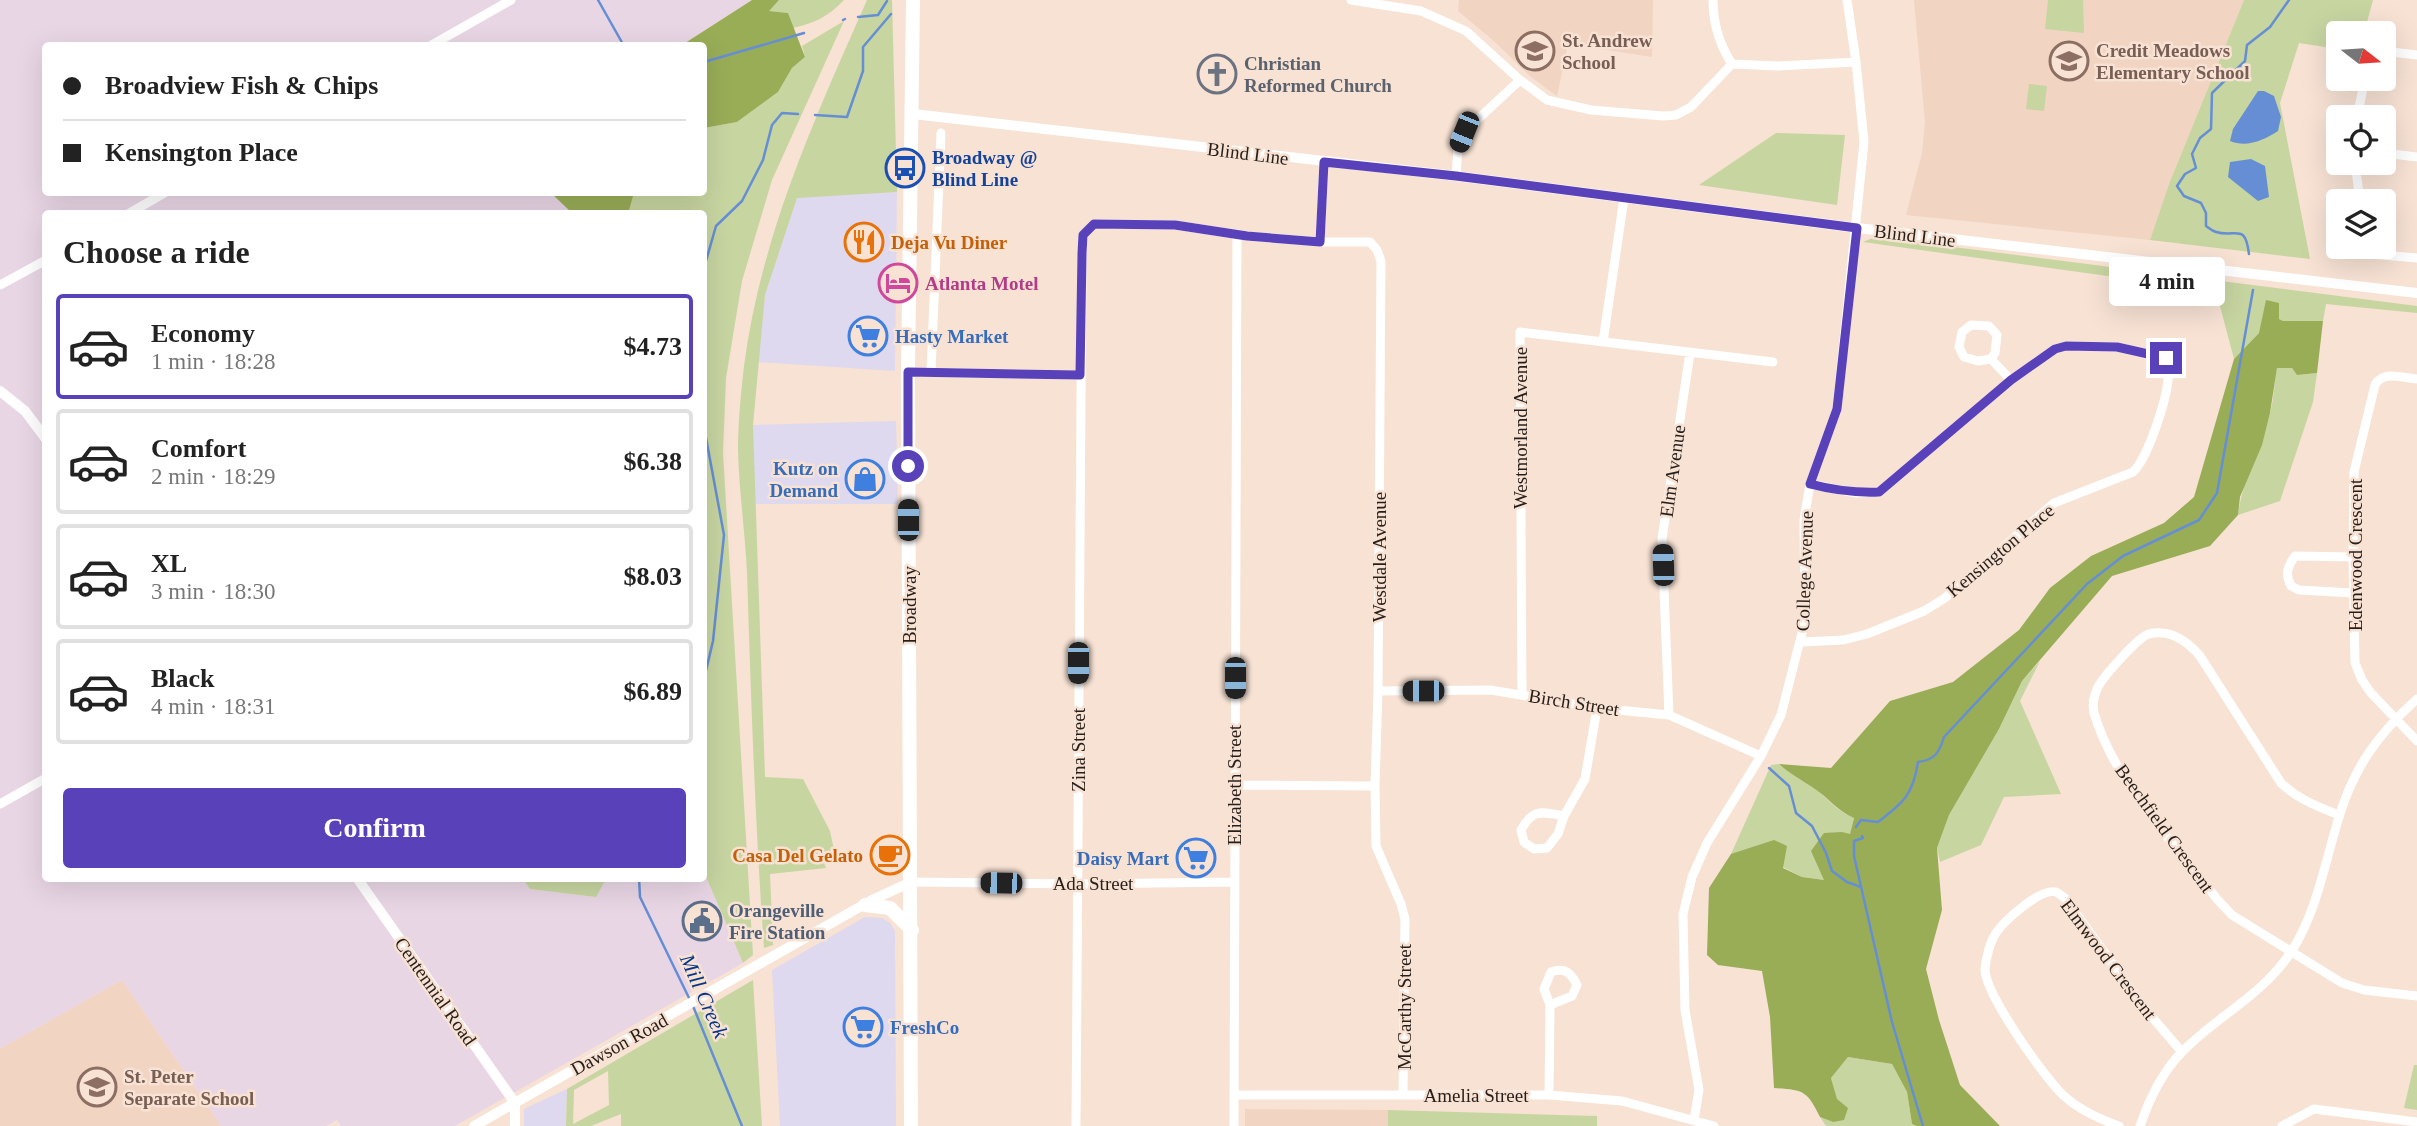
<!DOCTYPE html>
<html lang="en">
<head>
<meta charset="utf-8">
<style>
  body { margin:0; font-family:"Times New Roman",serif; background:#f6f6f6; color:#222; height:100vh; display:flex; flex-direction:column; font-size:26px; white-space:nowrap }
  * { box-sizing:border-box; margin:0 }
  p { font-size:23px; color:#767676 }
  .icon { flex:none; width:38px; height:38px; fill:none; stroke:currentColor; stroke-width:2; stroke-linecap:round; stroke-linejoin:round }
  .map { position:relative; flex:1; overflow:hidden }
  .details { position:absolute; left:42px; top:210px; width:665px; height:672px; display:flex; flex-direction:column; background:#fff; border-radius:7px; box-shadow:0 7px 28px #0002 }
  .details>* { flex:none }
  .hud { position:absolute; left:42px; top:42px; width:665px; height:154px; border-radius:7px; box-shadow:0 7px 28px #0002; display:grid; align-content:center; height:154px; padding:0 21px; background:#fff }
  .needle { width:46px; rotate:107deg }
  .fabs { position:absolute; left:2326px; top:21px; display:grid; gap:14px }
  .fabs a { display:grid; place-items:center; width:70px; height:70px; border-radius:7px; background:#fff; box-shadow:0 7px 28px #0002; font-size:35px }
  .end { position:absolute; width:32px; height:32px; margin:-16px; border:9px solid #5841b9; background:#fff; box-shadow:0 0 0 4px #fff }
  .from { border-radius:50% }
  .bubble { position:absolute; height:49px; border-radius:7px; background:#fff; box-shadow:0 7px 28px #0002; font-size:23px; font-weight:800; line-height:49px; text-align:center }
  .car { position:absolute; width:21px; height:42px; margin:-21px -10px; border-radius:9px; box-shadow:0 0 5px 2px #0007; background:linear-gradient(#222 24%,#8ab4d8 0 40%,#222 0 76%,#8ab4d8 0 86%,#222 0) }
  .hud b { display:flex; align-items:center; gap:24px; height:66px; font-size:26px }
  .hud b+b { border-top:2px solid #e0e0e0 }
  .hud i { width:18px; height:18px; background:#222 }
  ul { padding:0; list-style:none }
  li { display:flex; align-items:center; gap:21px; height:105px; margin:0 14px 10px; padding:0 7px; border:4px solid #e0e0e0; border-radius:7px }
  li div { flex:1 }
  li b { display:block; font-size:26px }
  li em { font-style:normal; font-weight:800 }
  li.active { border-color:#5841b9 }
  li>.icon { width:63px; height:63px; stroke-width:1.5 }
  h2 { padding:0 21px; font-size:32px; line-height:84px }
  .cta { display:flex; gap:14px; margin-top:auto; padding:14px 21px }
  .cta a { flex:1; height:80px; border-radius:7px; background:#5841b9; color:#fff; font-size:28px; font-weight:800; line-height:80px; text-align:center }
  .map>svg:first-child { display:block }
</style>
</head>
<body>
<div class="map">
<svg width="2417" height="1126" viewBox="0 0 2417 1126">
  <rect width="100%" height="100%" fill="#f7e2d4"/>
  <!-- commercial -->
  <path fill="#ded9ee" d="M897,192L895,371L758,362L765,295L797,197Z
    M896,421L898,504H754L753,425Z
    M865,917L882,918L890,923L895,931L896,1126H780L772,970Z
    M567,1089L566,1126H524V1109Z"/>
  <!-- industrial -->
  <path fill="#e9d6e5" d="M0,0H752L682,45L46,46V192H551L572,213L46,214V878H523L530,889L595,897L606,879L704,878V872L743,963L455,1126H341L337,1120L326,1126H221L122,980L0,1049Z"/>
  <!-- built -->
  <path fill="#f1d4c2" d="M1459,0H1653L1652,57L1568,44L1557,96L1531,77L1495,42L1458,11Z
    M1914,0H2244L2169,184L2150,240L1906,215L1922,153L1925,122Z
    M122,980L221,1126H0V1049Z
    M1245,1109L1388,1110V1126H1245Z"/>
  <!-- green -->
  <path fill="#c7d5a1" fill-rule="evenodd" d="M779,0H844C829,16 815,23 793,28L788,13L768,11Z
    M867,0H892L897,192L797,198L765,295L753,425L765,777L803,779L830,831L834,850L820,853L826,868L770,874L773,945L764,948C755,823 751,698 747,572C745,531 739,491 738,450C738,423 741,393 744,366C761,236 815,118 867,0Z
    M2048,0H2083L2084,33L2045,29Z
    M2244,0H2373L2364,33H2338V49L2299,43L2280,103L2310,259L2150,240L2169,184Z
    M844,21L772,180L742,281L726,378L723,453L753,955L743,963L704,872V214H628L634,193L704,192V128L737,122L778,92L792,68L805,57L802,46Z
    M2029,84L2047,86L2044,111L2026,109Z
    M1776,133L1845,135L1837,205L1699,185Z
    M1875,237L2417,306V313L2326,304L2323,321H2283L2279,319L2259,333L2234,359L2216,291L1863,242Z
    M2277,368H2292L2297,375L2317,373L2313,402L2280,501L2238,515C2242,481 2260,449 2269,417C2274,401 2274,384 2277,368Z
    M2040,661L2020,701L2061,794L2004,797L1981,845L1940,862L1937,848L1949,815L1999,729L2022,681Z
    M1779,764C1790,774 1800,779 1812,787C1828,797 1836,812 1854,817L1850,835L1824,880L1802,877L1783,867L1731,854L1771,765Z
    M523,879H606L596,897L530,889Z
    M753,980L762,1126H621V1114L591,1126H566L567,1089ZM608,1071L609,1105L573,1124L574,1090Z
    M1848,1057L1892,1064L1907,1092L1912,1124L1917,1126H1826L1820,1117L1833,1122L1837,1100L1831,1078Z
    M2414,1065H2417V1110L2404,1108Z
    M1388,1110L1597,1116V1126H1388Z"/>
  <!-- forest -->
  <path fill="#99ad57" d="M752,0H779L769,11L788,13L805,57L792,68L778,92L737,122L704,128V46L682,45Z
    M551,193H634L628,214L572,213Z
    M2266,300L2279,303V319L2283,321H2323L2317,373L2297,375L2292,368H2277L2270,413L2262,445L2240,497L2238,515L2210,546L2112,576L2022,681L1999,729L1949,815L1937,848L1942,910L1926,969L1939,1020L1960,1085L2000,1126H1917L1912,1124L1907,1092L1892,1064L1848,1057L1831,1078L1837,1099L1848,1108L1844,1120L1833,1122L1820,1117C1807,1090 1803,1090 1774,1088L1770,1017L1762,971L1718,965L1707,955L1709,888L1731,854L1774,840L1787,846L1783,868L1802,877L1824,880L1811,851L1824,833L1842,832L1850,834L1854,818C1837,811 1828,797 1812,787C1800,779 1790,774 1779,764L1831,768L1890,701L1953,682L2019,630L2050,588L2091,556L2164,523L2194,497L2234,359L2259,333Z"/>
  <!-- water -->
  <path fill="#668ed4" d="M2258,91H2264L2274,96L2281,117L2278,131C2264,140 2247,148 2230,141L2233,129Z
    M2251,159L2265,166L2269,197L2258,201L2228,177L2230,162Z"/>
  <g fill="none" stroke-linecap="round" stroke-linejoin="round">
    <!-- stream -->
    <path stroke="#668ed4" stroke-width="2.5" d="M598,0L624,46
      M858,17L878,15L887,1
      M843,20L845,19
      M704,62L804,33
      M815,115L847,117L863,71V47L891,14
      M2249,254C2245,222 2236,238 2216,232C2212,231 2209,228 2206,226V213L2201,203L2184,196L2177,186L2185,174L2196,168L2192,154L2200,138L2211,129L2212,93L2245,61L2247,45L2270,27L2289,0
      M704,268L716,226L742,201L763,160L772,125L782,113L798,114
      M704,366V380
      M704,427L724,535L713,641L704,679
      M1769,768L1789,786L1796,813L1812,826L1826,853L1832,871L1847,882L1861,887
      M1856,827L1861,820L1878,822C1903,803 1913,795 1918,762C1935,760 1939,753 1944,737L2087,584L2123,556L2199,520L2217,493L2253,290
      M1862,836L1863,838L1854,841V856L1892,1022L1923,1126
      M639,878L640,897L690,1000
      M693,1006L742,1126"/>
    <!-- minor -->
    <path stroke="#fff" stroke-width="9" d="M1351,0L1421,11L1466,31L1520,80L1547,100L1591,110L1663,116L1676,115L1691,107L1732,64L1777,66L1856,62
      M1713,0C1713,24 1719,44 1732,64
      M2376,33V31
      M430,46L511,0
      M2384,51L2417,55
      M2357,117L2365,79
      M2384,153L2417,157
      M2355,163L2360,201
      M1456,176L1458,148L1464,132L1520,80
      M128,214L166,192
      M1320,242L1324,162
      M2364,247L2370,254L2417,258
      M0,285L46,260
      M1603,342L1624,198
      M1991,359L1995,353L1997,335L1989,326L1971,325L1962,332L1959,347L1964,357L1978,361L1991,359L2011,380
      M908,372L1080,375
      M931,372L941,133
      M2417,379C2402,378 2383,370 2375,385L2354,472L2353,557L2355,663L2362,680L2371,693L2417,741
      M2353,557L2295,556C2287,567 2285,574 2291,586L2299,590L2353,593
      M1802,642L1843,640L1867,634L1924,611L1945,598L2054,503L2133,472C2148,458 2166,401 2168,380C2169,373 2167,365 2166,358L2117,347L2066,346L2055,349L2011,380L1879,492L1856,493L1810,484
      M1378,691L1491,690L1597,708L1669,715L1761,756
      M1522,694L1520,332L1773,362
      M1669,715L1662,539L1690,353
      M1234,785L1375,786
      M0,804L46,778
      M2339,815C2317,806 2299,800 2281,783L2200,656C2187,641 2170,629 2149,634C2139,636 2103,677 2098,687C2094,695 2092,704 2094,713C2114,781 2174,844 2217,899L2232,915L2342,983L2364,990L2417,996
      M1564,816C1542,812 1533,808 1521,830L1524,842L1534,849L1547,848L1558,834L1564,816L1585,779L1597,708
      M911,882L1077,884L1234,882
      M1234,1095H1549L1622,1101L1714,1126
      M1549,1095L1550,1005L1544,989L1551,972C1565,967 1571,973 1577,985L1572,996L1550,1005
      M1694,1120L1699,1090L1685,1010L1683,914L1692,877L1707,843L1761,756L1781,715L1805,621L1804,520L1810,484L1837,409L1864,142L1856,62L1847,0
      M1076,1126L1082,253L1083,235L1094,224L1175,225L1247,236L1320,242H1370L1377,250L1381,261L1378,691L1375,786L1376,846L1401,904L1405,919L1403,1095
      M1234,1126L1237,234
      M2119,1126C2099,1119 2079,1110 2063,1095C2044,1077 1985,994 1985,969C1986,958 1990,942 1996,933C2004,921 2040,888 2056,892C2057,892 2063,897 2065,898L2145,1009L2182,1052
      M2140,1126C2149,1100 2162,1072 2182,1052C2217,1016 2263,995 2291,952C2317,912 2325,862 2339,817C2354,767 2379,733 2417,699
      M2282,1126L2314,1109L2417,1122"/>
    <!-- tertiary -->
    <path stroke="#fff" stroke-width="10" d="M913,114L1456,176L1857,228L2417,293
      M0,391L25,411L46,439
      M357,878L515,1103
      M515,1103V1126
      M474,1126L872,900L911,882"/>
    <!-- primary -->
    <path stroke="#fff" stroke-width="14" d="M865,905L890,908L912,930
      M911,1126L908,372L913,0"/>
  </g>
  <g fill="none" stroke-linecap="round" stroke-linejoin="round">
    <!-- route -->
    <path stroke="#5841b9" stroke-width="9" d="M908,466V372L1080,375L1082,253L1083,235L1094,224L1175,225L1247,236L1320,242L1324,162L1456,176L1857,228L1837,409L1810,484C1833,490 1855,493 1879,492L2011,380L2055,349L2066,346L2117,347L2166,358"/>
  </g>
  <!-- icons -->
  <defs>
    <symbol id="school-ring" viewBox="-11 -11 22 22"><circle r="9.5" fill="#f7e2d4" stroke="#8d6e63" stroke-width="1.5"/><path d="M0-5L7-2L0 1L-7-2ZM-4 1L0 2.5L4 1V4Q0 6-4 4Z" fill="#8d6e63"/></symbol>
    <symbol id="church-ring" viewBox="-11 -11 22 22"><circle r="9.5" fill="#f7e2d4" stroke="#6b7280" stroke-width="1.5"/><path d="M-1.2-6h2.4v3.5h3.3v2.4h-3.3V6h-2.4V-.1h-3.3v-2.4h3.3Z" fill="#6b7280"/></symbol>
    <symbol id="bus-ring" viewBox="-11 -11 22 22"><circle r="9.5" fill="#f7e2d4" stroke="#1a4fb4" stroke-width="1.5"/><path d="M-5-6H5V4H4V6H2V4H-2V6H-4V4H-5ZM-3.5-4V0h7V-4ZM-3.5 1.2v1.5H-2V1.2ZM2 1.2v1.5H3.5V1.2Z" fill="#1a4fb4"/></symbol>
    <symbol id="restaurant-ring" viewBox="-11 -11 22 22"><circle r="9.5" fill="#f7e2d4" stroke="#e8710a" stroke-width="1.5"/><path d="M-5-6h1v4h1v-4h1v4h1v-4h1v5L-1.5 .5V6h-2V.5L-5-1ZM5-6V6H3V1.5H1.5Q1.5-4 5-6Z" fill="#e8710a"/></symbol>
    <symbol id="hotel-ring" viewBox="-11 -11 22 22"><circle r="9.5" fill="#f7e2d4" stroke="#d1479c" stroke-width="1.5"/><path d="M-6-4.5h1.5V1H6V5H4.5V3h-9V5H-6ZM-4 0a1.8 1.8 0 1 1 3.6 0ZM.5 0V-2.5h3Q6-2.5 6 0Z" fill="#d1479c"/></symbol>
    <symbol id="supermarket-ring" viewBox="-11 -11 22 22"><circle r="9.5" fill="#f7e2d4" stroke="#3f7fe0" stroke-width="1.5"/><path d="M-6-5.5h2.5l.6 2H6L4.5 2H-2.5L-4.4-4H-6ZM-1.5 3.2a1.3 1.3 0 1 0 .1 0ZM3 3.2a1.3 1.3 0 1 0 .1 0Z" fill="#3f7fe0"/></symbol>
    <symbol id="shop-ring" viewBox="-11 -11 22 22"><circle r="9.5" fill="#f7e2d4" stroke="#3f7fe0" stroke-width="1.5"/><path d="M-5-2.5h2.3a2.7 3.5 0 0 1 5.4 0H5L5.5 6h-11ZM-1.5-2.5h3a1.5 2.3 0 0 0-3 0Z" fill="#3f7fe0"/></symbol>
    <symbol id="cafe-ring" viewBox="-11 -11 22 22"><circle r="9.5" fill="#f7e2d4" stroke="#e8710a" stroke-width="1.5"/><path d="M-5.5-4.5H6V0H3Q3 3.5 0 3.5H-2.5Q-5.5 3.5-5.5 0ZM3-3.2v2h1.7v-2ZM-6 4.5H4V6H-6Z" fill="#e8710a"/></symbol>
    <symbol id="civic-ring" viewBox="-11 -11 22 22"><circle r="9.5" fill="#f7e2d4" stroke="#5c6f8a" stroke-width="1.5"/><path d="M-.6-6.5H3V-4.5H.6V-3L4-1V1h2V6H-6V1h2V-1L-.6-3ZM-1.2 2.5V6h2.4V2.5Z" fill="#5c6f8a"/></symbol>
  </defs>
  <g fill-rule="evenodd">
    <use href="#school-ring" x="1513" y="29" width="44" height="44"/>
    <use href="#school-ring" x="2047" y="39" width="44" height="44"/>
    <use href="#church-ring" x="1195" y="52" width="44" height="44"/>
    <use href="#bus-ring" x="883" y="146" width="44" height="44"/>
    <use href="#restaurant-ring" x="842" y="220" width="44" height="44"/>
    <use href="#hotel-ring" x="876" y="261" width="44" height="44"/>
    <use href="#supermarket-ring" x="846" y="314" width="44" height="44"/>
    <use href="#shop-ring" x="843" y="457" width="44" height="44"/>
    <use href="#cafe-ring" x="868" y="833" width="44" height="44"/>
    <use href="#supermarket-ring" x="1174" y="836" width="44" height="44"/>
    <use href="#civic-ring" x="680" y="899" width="44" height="44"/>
    <use href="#supermarket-ring" x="841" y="1005" width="44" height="44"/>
    <use href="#school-ring" x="75" y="1065" width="44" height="44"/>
  </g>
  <g text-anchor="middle" stroke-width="5" stroke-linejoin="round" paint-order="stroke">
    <!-- education labels -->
    <g font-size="19" font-weight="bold" fill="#785e54" stroke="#f7e2d4" text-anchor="start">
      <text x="1562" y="47">St. Andrew<tspan x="1562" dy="22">School</tspan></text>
      <text x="2096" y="57">Credit Meadows<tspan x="2096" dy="22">Elementary School</tspan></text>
      <text x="124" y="1083">St. Peter<tspan x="124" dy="22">Separate School</tspan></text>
    </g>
    <!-- worship labels -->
    <g font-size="19" font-weight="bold" fill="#5b616d" stroke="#f7e2d4" text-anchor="start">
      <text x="1244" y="70">Christian<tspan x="1244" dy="22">Reformed Church</tspan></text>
    </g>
    <!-- street labels -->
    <g font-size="19" fill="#261e19" stroke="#f7e2d4">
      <text transform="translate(1248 153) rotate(7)" y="7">Blind Line</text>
      <text transform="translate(1915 235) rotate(7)" y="7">Blind Line</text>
      <text transform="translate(1520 428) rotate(-90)" y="7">Westmorland Avenue</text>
      <text transform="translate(1672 471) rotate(-82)" y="7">Elm Avenue</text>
      <text transform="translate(2000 550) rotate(-40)" y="7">Kensington Place</text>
      <text transform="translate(2355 555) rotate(-90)" y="7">Edenwood Crescent</text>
      <text transform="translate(1379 557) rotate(-90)" y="7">Westdale Avenue</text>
      <text transform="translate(1804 571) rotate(-88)" y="7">College Avenue</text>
      <text transform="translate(909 605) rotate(-90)" y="7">Broadway</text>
      <text transform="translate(1574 702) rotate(9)" y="7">Birch Street</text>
      <text transform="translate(1078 750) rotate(-90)" y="7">Zina Street</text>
      <text transform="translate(1234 785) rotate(-90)" y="7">Elizabeth Street</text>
      <text transform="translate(2165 828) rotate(54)" y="7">Beechfield Crescent</text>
      <text x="1093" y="890">Ada Street</text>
      <text transform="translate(2109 959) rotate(53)" y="7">Elmwood Crescent</text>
      <text transform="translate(436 991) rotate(55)" y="7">Centennial Road</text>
      <text transform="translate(1404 1007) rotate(-90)" y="7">McCarthy Street</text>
      <text transform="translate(619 1044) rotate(-29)" y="7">Dawson Road</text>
      <text x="1476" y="1102">Amelia Street</text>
    </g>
    <!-- transit labels -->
    <g font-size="19" font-weight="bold" fill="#164399" stroke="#f7e2d4" text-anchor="start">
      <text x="932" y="164">Broadway @<tspan x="932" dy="22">Blind Line</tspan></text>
    </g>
    <!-- food labels -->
    <g font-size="19" font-weight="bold" fill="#c56008" stroke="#f7e2d4" text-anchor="start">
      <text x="891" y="249">Deja Vu Diner</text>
      <text x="863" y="862" text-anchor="end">Casa Del Gelato</text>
    </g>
    <!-- hotel labels -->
    <g font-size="19" font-weight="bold" fill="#b23c85" stroke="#f7e2d4" text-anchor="start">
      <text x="925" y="290">Atlanta Motel</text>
    </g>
    <!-- shop labels -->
    <g font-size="19" font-weight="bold" fill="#366cbe" stroke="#f7e2d4" text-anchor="start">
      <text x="895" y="343">Hasty Market</text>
      <text x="838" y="475" text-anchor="end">Kutz on<tspan x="838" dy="22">Demand</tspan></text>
      <text x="1169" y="865" text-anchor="end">Daisy Mart</text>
      <text x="890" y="1034">FreshCo</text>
    </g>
    <!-- service labels -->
    <g font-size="19" font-weight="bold" fill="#4e5e75" stroke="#f7e2d4" text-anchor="start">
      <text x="729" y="917">Orangeville<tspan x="729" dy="22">Fire Station</tspan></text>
    </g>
    <!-- water labels -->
    <g font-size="21" font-style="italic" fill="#053687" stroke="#f7e2d4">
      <text transform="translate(704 996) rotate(66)" y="7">Mill Creek</text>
    </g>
  </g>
</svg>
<div class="fabs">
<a><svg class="needle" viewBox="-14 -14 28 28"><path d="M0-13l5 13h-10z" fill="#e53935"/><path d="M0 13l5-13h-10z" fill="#767676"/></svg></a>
<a><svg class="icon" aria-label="locate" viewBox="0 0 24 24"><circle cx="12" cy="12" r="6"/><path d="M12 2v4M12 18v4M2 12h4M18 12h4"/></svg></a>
<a><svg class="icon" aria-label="layers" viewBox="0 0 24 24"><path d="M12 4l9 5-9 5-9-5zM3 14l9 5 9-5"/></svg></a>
</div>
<i class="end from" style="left:908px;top:466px"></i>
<i class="end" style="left:2166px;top:358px"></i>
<div class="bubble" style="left:2109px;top:257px;width:116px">4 min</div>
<i class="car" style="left:1464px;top:132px;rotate:202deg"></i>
<i class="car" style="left:908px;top:520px;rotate:0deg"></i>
<i class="car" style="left:1663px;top:565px;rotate:358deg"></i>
<i class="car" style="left:1078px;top:663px;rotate:180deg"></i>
<i class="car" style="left:1235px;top:678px;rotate:180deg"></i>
<i class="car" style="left:1423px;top:691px;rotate:270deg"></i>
<i class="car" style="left:1001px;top:883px;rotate:271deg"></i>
<div class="hud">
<b><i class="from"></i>Broadview Fish &amp; Chips</b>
<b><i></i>Kensington Place</b>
</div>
<section class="details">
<h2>Choose a ride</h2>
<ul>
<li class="active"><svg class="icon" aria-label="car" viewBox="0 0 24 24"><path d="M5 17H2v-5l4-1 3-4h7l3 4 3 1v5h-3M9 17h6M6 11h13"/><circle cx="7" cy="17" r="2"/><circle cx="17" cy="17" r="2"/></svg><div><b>Economy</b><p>1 min · 18:28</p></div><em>$4.73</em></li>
<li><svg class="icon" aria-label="car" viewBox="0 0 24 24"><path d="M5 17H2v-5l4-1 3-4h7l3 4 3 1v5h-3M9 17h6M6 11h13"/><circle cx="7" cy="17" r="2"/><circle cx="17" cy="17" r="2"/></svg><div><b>Comfort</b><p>2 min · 18:29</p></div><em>$6.38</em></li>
<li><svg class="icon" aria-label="car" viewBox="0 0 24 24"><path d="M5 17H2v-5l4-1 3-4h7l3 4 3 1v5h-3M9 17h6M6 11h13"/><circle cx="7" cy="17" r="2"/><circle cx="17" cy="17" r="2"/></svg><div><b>XL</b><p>3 min · 18:30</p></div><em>$8.03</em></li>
<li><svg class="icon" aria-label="car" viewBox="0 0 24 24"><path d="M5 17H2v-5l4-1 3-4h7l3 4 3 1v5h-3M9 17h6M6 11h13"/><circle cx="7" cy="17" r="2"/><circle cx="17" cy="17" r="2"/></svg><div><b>Black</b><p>4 min · 18:31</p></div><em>$6.89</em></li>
</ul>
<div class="cta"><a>Confirm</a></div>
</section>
</div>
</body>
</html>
